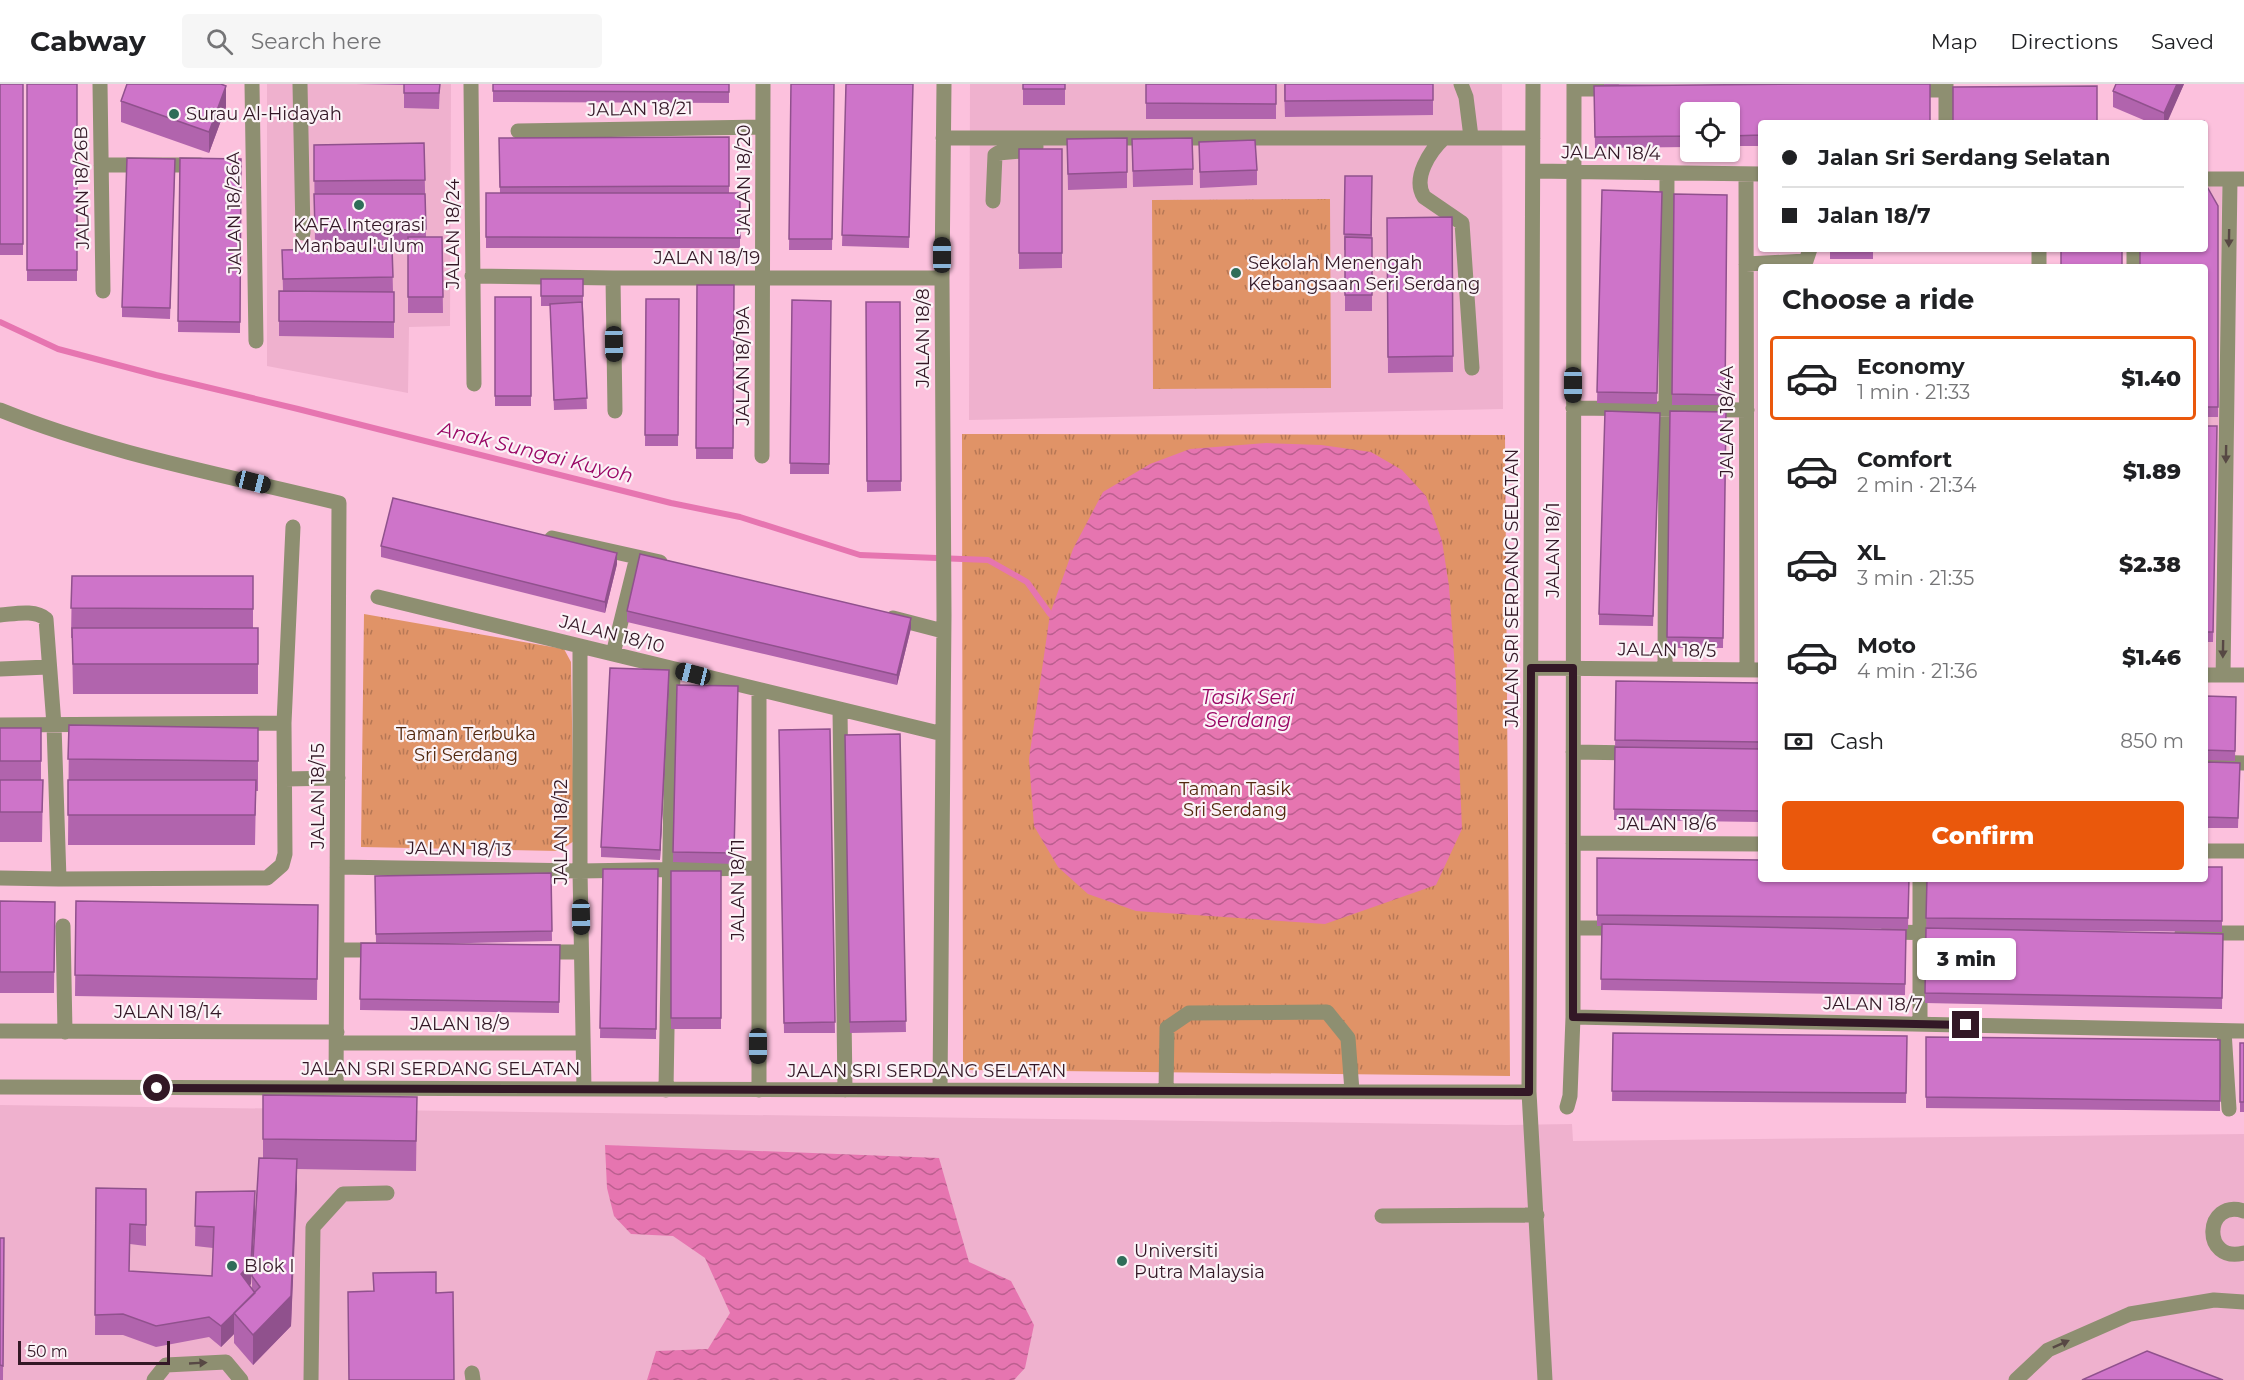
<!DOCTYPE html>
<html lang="en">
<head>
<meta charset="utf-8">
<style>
  body { margin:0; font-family:Montserrat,sans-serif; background:#f6f6f6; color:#202124; height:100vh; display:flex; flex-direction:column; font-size:22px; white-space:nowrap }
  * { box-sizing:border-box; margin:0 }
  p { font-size:20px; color:#757577 }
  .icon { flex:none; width:33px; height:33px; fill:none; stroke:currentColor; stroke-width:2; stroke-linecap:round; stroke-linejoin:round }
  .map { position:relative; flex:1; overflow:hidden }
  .details { position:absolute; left:1758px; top:180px; width:450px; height:618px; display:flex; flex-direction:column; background:#fff; border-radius:6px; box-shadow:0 2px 4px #0004 }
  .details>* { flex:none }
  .hud { position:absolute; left:1758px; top:36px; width:450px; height:132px; border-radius:6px; box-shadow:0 2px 4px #0004; display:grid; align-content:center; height:132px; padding:0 24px; background:#fff }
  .buttons { position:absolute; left:1680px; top:18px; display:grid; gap:12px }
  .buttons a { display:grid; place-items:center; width:60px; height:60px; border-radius:6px; background:#fff; box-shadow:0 2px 4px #0004; font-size:30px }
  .scale { position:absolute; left:18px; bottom:15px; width:152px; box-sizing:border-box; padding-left:6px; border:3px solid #331826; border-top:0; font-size:16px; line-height:21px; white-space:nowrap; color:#331826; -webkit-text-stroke:4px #fbf3f7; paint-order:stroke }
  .end { position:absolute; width:27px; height:27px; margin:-14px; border:8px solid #331826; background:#fff; box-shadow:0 0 0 3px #fff }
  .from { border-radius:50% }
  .bubble { position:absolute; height:42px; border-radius:6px; background:#fff; box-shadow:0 2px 4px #0004; font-size:20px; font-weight:800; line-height:42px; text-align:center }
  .car { position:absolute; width:18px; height:36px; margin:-18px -9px; border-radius:8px; box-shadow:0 0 4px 2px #0007; background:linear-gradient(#222 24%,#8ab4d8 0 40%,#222 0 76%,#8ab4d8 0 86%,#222 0) }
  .hud b { display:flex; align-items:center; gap:21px; height:57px; font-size:22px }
  .hud b+b { border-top:2px solid #e0e0e0 }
  .hud i { width:15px; height:15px; background:#202124 }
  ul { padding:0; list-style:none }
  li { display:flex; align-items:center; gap:18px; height:84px; margin:0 12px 9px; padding:0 12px; border:3px solid transparent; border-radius:6px }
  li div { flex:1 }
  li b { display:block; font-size:22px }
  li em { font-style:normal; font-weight:800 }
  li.selected { border-color:#ea580c }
  li>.icon { width:54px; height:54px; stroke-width:1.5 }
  h2 { padding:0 24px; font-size:27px; line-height:72px }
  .pay { display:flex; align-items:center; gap:15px; height:66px; padding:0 24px; font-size:22px }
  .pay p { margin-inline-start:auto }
  .action { display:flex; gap:12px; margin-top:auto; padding:12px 24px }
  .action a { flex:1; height:69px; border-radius:6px; background:#ea580c; color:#fff; font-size:24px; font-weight:800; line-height:69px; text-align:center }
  header { display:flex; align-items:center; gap:36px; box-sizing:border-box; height:84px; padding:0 30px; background:#fff; border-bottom:2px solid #e0e0e0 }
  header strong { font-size:28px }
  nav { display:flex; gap:33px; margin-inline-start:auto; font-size:21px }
  .search { width:420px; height:54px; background:#f6f6f6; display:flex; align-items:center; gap:15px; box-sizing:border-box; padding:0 21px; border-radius:6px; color:#757577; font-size:22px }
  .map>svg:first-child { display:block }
</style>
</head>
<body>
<header>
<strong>Cabway</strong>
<div class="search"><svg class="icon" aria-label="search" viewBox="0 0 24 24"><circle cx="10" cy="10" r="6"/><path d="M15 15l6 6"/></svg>Search here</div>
<nav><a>Map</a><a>Directions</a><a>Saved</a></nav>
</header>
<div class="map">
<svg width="2244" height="1296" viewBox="0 0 2244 1296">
  <defs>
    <pattern id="grass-tufts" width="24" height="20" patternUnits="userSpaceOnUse" patternTransform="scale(1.5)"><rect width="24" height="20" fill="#e09367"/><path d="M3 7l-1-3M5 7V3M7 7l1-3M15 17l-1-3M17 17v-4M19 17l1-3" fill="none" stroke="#b67755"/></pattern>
    <pattern id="water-waves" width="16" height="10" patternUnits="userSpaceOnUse" patternTransform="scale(1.5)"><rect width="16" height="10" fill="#e675b0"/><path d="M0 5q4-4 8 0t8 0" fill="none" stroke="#bb5f8f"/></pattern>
  </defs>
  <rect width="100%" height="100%" fill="#fcc1dd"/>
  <!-- built -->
  <path fill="#efb1ce" d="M267,0H451L450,242L409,243L408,309L267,282Z
    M970,0H1502L1503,325L969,336Z
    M2205,102H2222L2215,584H2205Z
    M0,1021L1507,1041L1572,1040L1573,1057L2244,1050V1296H0Z"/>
  <!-- grass -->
  <path fill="url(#grass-tufts)" d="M1330,115L1331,304L1153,305L1152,116Z
    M962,350L1505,351L1510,992L963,986Z
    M364,530L564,565L571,578L574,757L559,767L361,763Z"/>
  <!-- water -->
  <path fill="url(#water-waves)" d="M1266,359L1321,361L1371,368L1402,386L1426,412L1442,457L1449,502L1456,599L1462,745L1436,801L1325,840L1136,827L1088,810L1058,783L1034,742L1029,675L1050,530L1073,465L1103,408L1150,380L1190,365Z
    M605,1061L939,1074L969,1178L1011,1197L1034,1241L1025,1284L1014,1296H647L656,1267L708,1265L730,1229L705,1174L673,1152L631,1150L614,1132L607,1104Z"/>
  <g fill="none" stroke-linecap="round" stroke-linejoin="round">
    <!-- stream -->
    <path stroke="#e675b0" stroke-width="6" d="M0,238L58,265L156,291L298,325L671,419L740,433L860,471L988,476L1027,498L1050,530"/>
    <!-- minor -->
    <path stroke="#8e8f71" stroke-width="15" d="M100,0L103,207
      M252,0L256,257
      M300,0L303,149
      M471,0L474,300
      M1461,0L1466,13L1471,53
      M1533,0L1529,1008L1545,1296
      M1946,0V39
      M1574,5H1613
      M1910,6H1946
      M518,47L763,43
      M943,54H1533
      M1444,54C1430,67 1412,94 1424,113L1462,139L1472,284
      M101,81H200
      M1533,87L1761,90
      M1746,90L1747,586
      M2205,95H2244
      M993,117L995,71L998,69L1034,66L1036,63
      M1746,180L1806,177L1810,165
      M2039,183V165
      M2134,183V165
      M472,192L613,194H942
      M613,194L615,327
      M1573,324L1747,326
      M0,326C109,370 225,391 339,419L336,1005
      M762,372L763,0
      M552,454L660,478
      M378,513L943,650
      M0,531C14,530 35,525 46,535L54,641L59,795
      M893,534L943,547
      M580,562V787L584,1005
      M613,570L637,473
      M1531,584L1761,586
      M0,585L48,583
      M1665,585L1667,89
      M2205,591H2244
      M2223,591L2230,95
      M840,626L845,1006
      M0,641L284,639
      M1573,668L1636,669
      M2205,678L2244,679
      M285,695L338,694
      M1573,759L1761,760
      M2205,767H2244
      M337,783L580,787L758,784
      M0,794L59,795L267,794L282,781L285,770L284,639L293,443
      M63,842L65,948
      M1573,844H1621
      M1888,848L1945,849
      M2182,849H2244
      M337,866H379
      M541,868H581
      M1573,933L2244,947
      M1920,940V795
      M0,947L337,948
      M2224,947L2229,1025
      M337,959H582
      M0,1003L1529,1008
      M666,1006L673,585
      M759,1006V606
      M940,1006L944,531L942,194L944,0
      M1166,1007L1167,944L1189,929L1327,928L1348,954L1352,1007
      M1567,1023L1570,1012L1573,933L1574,0
      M2244,1127C2204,1114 2201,1180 2244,1169
      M1382,1132L1537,1131
      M472,1289L473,1296
      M154,1296L166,1281L226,1278L241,1296
      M311,1296L313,1143L343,1110L387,1109
      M2016,1296L2048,1266L2130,1230L2214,1216L2244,1218"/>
  </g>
  <!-- wall -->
  <path fill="#b164ad" d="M0,0H23V171H0Z
    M27,0H77V197H27Z
    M356,0H440L439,25L404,24V1Z
    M493,0H729V19L493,18Z
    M791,0H834L832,166H789Z
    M846,0H913L909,164L842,162Z
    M1023,0H1065V21H1023Z
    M1146,0H1276V35H1146Z
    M1284,0H1433V31L1285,33Z
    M1604,0H1672L1604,1Z
    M1806,0H1930V39H1761V62H1730V28H1690V63L1595,64L1594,2Z
    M2184,0L2167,37H2146L2113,23V7Z
    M121,17L226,23L209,69L121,38Z
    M729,53V109H740V164H486V109H500L499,54Z
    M1127,54V104L1068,106L1067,55Z
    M1132,55L1193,85V101L1133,103Z
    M1199,58L1257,86V101L1200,104Z
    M424,59L426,153H442L443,229H408V161H315L314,61Z
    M1019,65H1062V184L1019,185Z
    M180,74L241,75L240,249L178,248Z
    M175,86L170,235L122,233V223Z
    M1345,92H1372V227H1345V166H1344Z
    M1602,106L1662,108L1657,320L1597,319Z
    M1674,110L1727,111L1725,321H1672Z
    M2218,122V333H2205V183Z
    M1452,133L1453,288L1388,289L1387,134Z
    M392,164L393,208H394V254L279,252V207H283L282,166Z
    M1830,165H1873V175H1830Z
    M541,195H583V222L587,325L554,326L550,222H541Z
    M697,201H734L733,375H696Z
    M495,213H531V322H495Z
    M646,215H679L678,362H645Z
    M792,216L831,217L829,390H790Z
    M866,218H900L901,407L867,408Z
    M1670,327L1726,328L1723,564H1667Z
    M1660,329L1653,542L1599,541V530Z
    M2205,342H2217L2213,558H2205Z
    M381,462L617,480L605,529L381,473Z
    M72,492H253V544H258V610H73L72,554H71Z
    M627,527L911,544L897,601L627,538Z
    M669,597L660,776L601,773V763Z
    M1616,597L1761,599V738L1614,736Z
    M677,601L738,602L734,780L673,778Z
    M2205,612L2236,613L2235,677L2205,676Z
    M69,641L258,644V707H256L255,761H68Z
    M0,644H41V696H43L42,758H0Z
    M830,645L835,949H784L779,646Z
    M900,650L906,948L850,949L845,651Z
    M2205,678L2240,679L2238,744H2205Z
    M1597,774L1909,795L1908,845L1781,844L1906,846L1905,911L1601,906L1602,842H1597Z
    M2222,783V848L2024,846L2223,850L2222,925L1925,919L1927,795Z
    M603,785H658L656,955L600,954Z
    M671,787H721V945H671Z
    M551,789L552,857L431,860L560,861L559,929L360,926L361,859H376L375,792Z
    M0,817L55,818L54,909H0Z
    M76,817L318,821L317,916L75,912Z
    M1613,949L1907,952L1906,1019L1612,1017Z
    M1926,953L2220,956V1027L1926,1024Z
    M2240,959H2244V1028H2240Z
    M263,1011L417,1013L416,1087L297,1085L291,1242L253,1281L234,1259V1250L221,1263L209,1253L156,1263L123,1251H95L96,1104L146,1105V1162L130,1160L129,1187L212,1192L213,1164L195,1162L196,1108L255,1128L251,1200L249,1202L252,1206V1192L263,1074Z
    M0,1154H4L3,1296H0Z"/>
  <!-- shaded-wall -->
  <path fill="#90518d" d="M2177,0H2184L2167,39H2164V29Z
    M226,2V23L209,69V48Z
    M617,469V480L605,529V518Z
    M911,534V544L897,601V591Z
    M669,586V597L660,776V766Z
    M297,1075V1105L291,1242L253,1281V1251Z
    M255,1107V1128L251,1200L241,1210V1190Z
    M255,1209L234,1229V1250L221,1263V1242Z"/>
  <!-- building -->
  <path fill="#ce74c9" stroke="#90518d" stroke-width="1.5" d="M0,0H23V160H0Z
    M27,0H77V186H27Z
    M127,0H221L226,2L209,48L121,17Z
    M404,0H440L439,9H404Z
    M493,0H729V8L493,7Z
    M791,0H834L832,155H789Z
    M846,0H913L909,153L842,151Z
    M1023,0H1065V5H1023Z
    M1146,0H1276V20L1146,19Z
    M1285,0H1433V16L1285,17Z
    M1806,0H1930V39H1761V51L1730,52V28H1690V52L1595,53L1594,2Z
    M2116,0H2177L2164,29L2113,7Z
    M2097,2V39H1953V3Z
    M2143,37H2204V39H2143Z
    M729,53V102L500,103L499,54Z
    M1127,54V88L1068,90L1067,55Z
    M1192,54L1193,85L1133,87L1132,55Z
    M1255,56L1257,86L1200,88L1199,58Z
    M424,59L425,96L314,97V61Z
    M1019,65H1062V169H1019Z
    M127,74L175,75L170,224L122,223Z
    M180,74L241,75L240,238L178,237Z
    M1345,92H1372L1371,151L1344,150Z
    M2205,99L2218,122V323H2205V183H2140V165H2205Z
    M1602,106L1662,108L1657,309L1597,308Z
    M486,109H740V154L486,153Z
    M314,110H425L426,145L315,146Z
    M1674,110L1727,111L1725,311L1672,310Z
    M1452,133L1453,272L1388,273L1387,134Z
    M408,153H442L443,213H408Z
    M1345,153L1372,154V211H1345Z
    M392,164L393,193L283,195L282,166Z
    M2061,165H2122V183H2061Z
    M541,195H583V212H541Z
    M697,201H734L733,364H696Z
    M279,207L394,208V238L279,237Z
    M495,213H531V312H495Z
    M646,215H679L678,351H645Z
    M792,216L831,217L829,380L790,379Z
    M582,218L587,314L554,316L550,220Z
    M866,218H900L901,397H867Z
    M1605,327L1660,329L1653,532L1599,530Z
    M1670,327L1726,328L1723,554L1667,553Z
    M2205,342H2217L2213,548H2205Z
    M393,414L617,469L605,518L381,462Z
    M640,470L911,534L897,591L627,527Z
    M72,492H253V525L71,524Z
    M72,544H258V580H73Z
    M610,584L669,586L660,766L601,763Z
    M1616,597L1761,599V658L1615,656Z
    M677,601L738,602L734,769L673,768Z
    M2205,612L2236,613L2235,667L2205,666Z
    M69,641L258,644V677L68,675Z
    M0,644H41V677H0Z
    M830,645L835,938L784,939L779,646Z
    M900,650L906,937L850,938L845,651Z
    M1615,663L1761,665V727L1614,725Z
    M2205,678L2240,679L2238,734L2205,733Z
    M0,696H43L42,728H0Z
    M68,696H256L255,731H68Z
    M1597,774L1761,776V795H1909L1908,834L1597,831Z
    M2205,783H2222V837L1926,834L1927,795H2205Z
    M603,785H658L656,945L600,944Z
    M671,787H721V934H671Z
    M551,789L552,847L376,850L375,792Z
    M0,817L55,818L54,888H0Z
    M76,817L318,821L317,895L75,891Z
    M1602,840L1906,846L1905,900L1601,895Z
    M1926,844L2223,850L2222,914L1925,909Z
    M361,859L560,861L559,918L360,915Z
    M1613,949L1907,952L1906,1009L1612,1007Z
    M1926,953L2220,956V1017L1926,1013Z
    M2240,959H2244V1018H2240Z
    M263,1011L417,1013L416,1057L263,1055Z
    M259,1074L297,1075L291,1212L253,1251L234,1229L260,1203L252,1192Z
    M96,1104L146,1105V1141L130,1140L129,1187L212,1192L214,1143L195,1142L196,1108L255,1107L251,1179L241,1190L255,1209L221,1242L209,1233L156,1242L123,1230L95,1231Z
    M0,1154H4L3,1282L0,1281Z
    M436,1188V1209L453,1208L454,1296H349L348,1208L374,1207L373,1189Z
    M2147,1267L2223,1296H2082Z"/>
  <!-- one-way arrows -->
  <defs><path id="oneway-solid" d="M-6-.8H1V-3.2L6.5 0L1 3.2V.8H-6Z" transform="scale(1.5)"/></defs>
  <g fill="#574844">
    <use href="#oneway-solid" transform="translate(2229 154) rotate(91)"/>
    <use href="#oneway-solid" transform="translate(2226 370) rotate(91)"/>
    <use href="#oneway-solid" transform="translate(2223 565) rotate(91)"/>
    <use href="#oneway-solid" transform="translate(2061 1260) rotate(-24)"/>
    <use href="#oneway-solid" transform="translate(198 1279) rotate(-3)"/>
  </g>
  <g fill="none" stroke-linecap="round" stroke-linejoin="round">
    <!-- route -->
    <path stroke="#331826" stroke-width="8" d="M157,1004L1529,1008L1531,584H1573V933L1966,941"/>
  </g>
  <!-- markers -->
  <g fill="#2f6d59" stroke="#fbf3f7" stroke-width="2">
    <circle cx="174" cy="30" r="6"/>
    <circle cx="359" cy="121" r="6"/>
    <circle cx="1236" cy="189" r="6"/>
    <circle cx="1122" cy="1177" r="6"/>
    <circle cx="232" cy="1182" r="6"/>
  </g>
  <g text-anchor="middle" stroke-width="4.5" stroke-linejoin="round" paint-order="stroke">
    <!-- street labels -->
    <g font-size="18" fill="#331826" stroke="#fbf3f7">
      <text transform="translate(640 25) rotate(-1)" y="6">JALAN 18/21</text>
      <text transform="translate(1611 69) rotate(1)" y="6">JALAN 18/4</text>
      <text transform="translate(744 96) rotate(-90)" y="6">JALAN 18/20</text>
      <text transform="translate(82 104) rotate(-91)" y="6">JALAN 18/26B</text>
      <text transform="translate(234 129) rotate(-91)" y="6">JALAN 18/26A</text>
      <text transform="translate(453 150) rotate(-90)" y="6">JALAN 18/24</text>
      <text x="707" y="180">JALAN 18/19</text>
      <text transform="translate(923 254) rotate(-90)" y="6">JALAN 18/8</text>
      <text transform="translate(743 282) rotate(-90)" y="6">JALAN 18/19A</text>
      <text transform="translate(1727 338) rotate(-90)" y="6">JALAN 18/4A</text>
      <text transform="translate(1553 466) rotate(-90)" y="6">JALAN 18/1</text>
      <text transform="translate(1512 504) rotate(-90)" y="6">JALAN SRI SERDANG SELATAN</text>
      <text transform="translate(612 550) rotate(14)" y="6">JALAN 18/10</text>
      <text transform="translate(1667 566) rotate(1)" y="6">JALAN 18/5</text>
      <text transform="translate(318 712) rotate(-90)" y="6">JALAN 18/15</text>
      <text x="1667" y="746">JALAN 18/6</text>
      <text transform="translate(561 748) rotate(-90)" y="6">JALAN 18/12</text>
      <text transform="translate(459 765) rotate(1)" y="6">JALAN 18/13</text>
      <text transform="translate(738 806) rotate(-90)" y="6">JALAN 18/11</text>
      <text transform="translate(1873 920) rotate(1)" y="6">JALAN 18/7</text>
      <text x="168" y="934">JALAN 18/14</text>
      <text x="460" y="946">JALAN 18/9</text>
      <text x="441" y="991">JALAN SRI SERDANG SELATAN</text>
      <text x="927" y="993">JALAN SRI SERDANG SELATAN</text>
    </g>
    <!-- poi labels -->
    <g font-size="18" fill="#331826" stroke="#fbf3f7" text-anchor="start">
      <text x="186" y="36">Surau Al-Hidayah</text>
      <text x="359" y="147" text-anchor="middle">KAFA Integrasi<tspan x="359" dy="21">Manbaul'ulum</tspan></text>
      <text x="1248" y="185">Sekolah Menengah<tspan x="1248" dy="21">Kebangsaan Seri Serdang</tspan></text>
      <text x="1134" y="1173">Universiti<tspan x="1134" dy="21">Putra Malaysia</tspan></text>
      <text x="244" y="1188">Blok I</text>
    </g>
    <!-- park labels -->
    <g font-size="18" fill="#53280e" stroke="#fbf3f7">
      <text x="466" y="656">Taman Terbuka<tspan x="466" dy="21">Sri Serdang</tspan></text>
      <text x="1235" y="711">Taman Tasik<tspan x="1235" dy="21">Sri Serdang</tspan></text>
    </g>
    <!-- water labels -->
    <g font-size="20" font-style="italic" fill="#990765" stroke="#fbf3f7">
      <text transform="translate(536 368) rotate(14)" y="7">Anak Sungai Kuyoh</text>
      <text x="1248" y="620">Tasik Seri<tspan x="1248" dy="23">Serdang</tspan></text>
    </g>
  </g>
</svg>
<div class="buttons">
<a><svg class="icon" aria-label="locate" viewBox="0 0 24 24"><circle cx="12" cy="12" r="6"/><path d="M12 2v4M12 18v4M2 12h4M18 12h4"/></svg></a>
</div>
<div class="scale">50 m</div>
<i class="end from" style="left:157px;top:1004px"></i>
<i class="end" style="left:1966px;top:941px"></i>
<div class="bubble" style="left:1917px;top:854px;width:99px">3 min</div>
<i class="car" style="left:942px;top:171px;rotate:0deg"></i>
<i class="car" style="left:614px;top:260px;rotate:179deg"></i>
<i class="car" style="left:1573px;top:301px;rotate:180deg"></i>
<i class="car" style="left:253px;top:398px;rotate:104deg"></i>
<i class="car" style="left:693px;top:590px;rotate:284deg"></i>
<i class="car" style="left:581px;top:833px;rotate:179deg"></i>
<i class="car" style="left:758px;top:962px;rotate:180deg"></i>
<div class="hud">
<b><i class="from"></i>Jalan Sri Serdang Selatan</b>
<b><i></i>Jalan 18/7</b>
</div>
<section class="details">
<h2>Choose a ride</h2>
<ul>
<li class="selected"><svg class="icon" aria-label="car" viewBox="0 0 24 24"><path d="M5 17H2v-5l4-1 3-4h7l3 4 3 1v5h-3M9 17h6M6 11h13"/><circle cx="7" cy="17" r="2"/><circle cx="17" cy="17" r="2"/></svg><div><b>Economy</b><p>1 min · 21:33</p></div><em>$1.40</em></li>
<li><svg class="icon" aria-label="car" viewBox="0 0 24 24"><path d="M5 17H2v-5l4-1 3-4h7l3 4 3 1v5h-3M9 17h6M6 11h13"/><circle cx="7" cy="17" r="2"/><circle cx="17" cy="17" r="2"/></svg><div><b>Comfort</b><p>2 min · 21:34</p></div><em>$1.89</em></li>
<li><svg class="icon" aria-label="car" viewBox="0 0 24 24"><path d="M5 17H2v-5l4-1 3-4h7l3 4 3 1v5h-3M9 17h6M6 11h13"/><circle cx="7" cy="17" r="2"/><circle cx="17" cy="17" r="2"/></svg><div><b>XL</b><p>3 min · 21:35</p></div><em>$2.38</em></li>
<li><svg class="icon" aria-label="car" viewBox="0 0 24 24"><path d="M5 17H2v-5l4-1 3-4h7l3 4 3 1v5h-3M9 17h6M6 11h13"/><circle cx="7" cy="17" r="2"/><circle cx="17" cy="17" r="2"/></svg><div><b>Moto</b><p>4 min · 21:36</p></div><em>$1.46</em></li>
</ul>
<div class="pay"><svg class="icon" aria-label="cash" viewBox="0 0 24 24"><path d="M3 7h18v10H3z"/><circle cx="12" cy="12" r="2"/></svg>Cash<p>850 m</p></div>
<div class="action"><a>Confirm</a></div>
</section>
</div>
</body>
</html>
